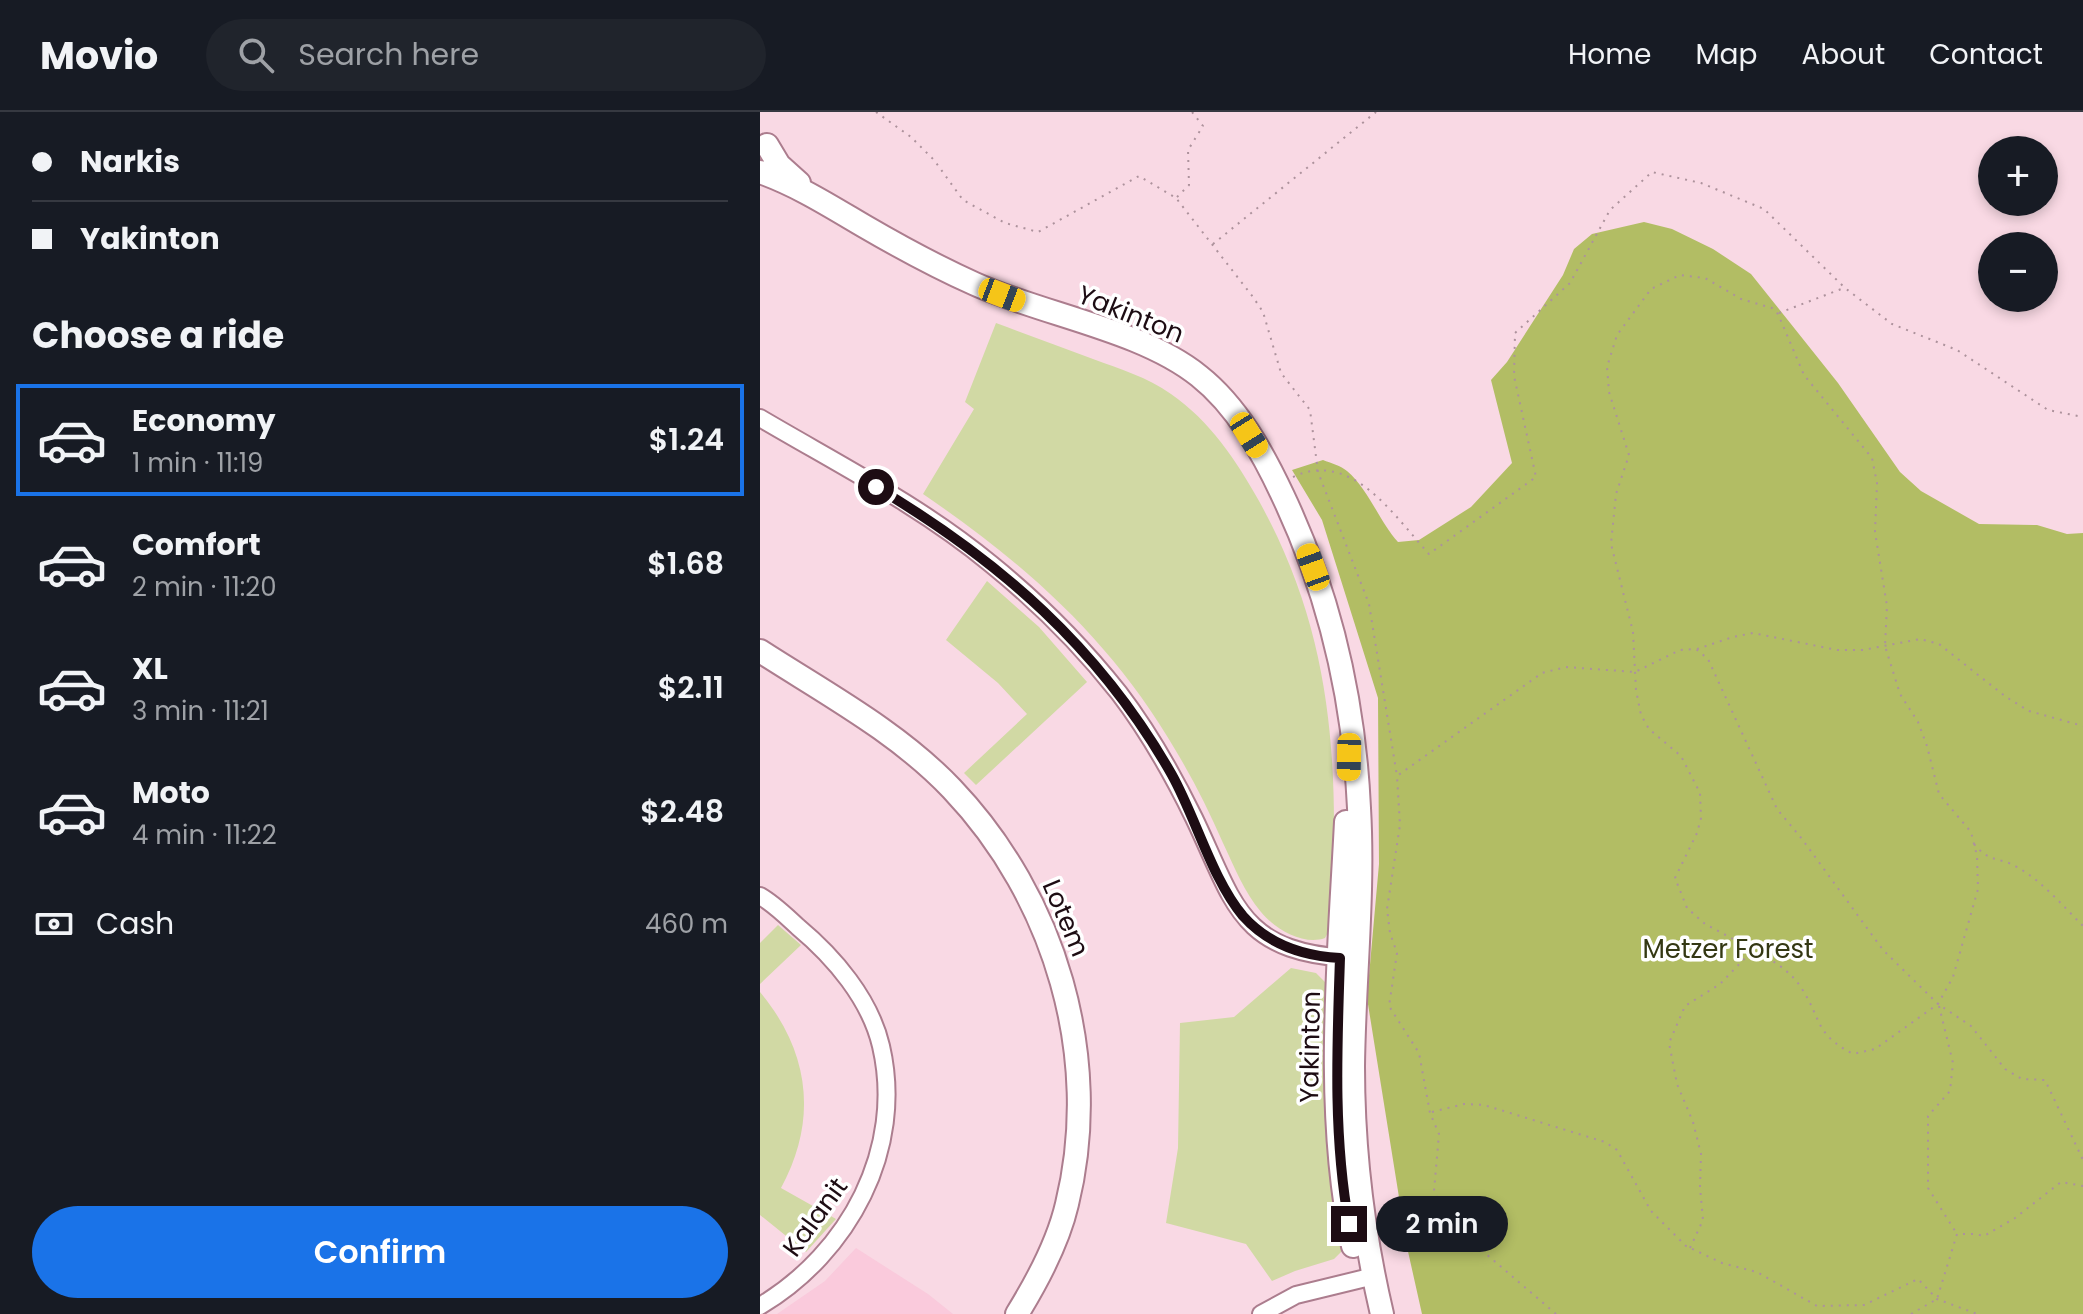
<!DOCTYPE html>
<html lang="en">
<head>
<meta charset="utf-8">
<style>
  body { margin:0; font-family:Poppins,sans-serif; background:#20242c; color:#f1f3f6; height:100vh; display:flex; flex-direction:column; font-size:30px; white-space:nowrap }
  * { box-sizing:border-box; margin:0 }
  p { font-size:26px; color:#9ea1a6 }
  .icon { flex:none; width:44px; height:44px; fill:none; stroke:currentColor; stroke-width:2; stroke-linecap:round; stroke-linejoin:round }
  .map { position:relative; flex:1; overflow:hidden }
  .drawer { display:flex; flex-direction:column; background:#171b24; width:760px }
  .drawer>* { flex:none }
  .top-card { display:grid; align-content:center; height:176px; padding:0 32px; background:#171b24 }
  .controls { position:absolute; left:1218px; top:24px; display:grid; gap:16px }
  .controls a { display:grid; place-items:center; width:80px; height:80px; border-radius:50%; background:#171b24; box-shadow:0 4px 12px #0003; font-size:40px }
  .end { position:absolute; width:36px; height:36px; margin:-18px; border:10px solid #1d0c13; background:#fff; box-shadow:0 0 0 4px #fff }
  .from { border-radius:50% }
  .bubble { position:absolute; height:56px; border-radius:28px; background:#171b24; box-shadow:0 4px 12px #0003; font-size:26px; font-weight:600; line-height:56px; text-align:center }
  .car { position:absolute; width:24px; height:48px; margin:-24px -12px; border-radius:10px; box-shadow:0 0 6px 2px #0007; background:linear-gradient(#f5c518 24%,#345 0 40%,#f5c518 0 76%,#345 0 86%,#f5c518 0) }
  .top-card b { display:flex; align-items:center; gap:28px; height:76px; font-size:30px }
  .top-card b+b { border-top:2px solid #363941 }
  .top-card i { width:20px; height:20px; background:#f1f3f6 }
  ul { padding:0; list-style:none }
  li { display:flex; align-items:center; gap:24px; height:112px; margin:0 16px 12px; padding:0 16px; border:4px solid transparent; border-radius:0px }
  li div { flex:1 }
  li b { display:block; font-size:30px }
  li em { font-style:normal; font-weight:600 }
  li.on { border-color:#1a73e8 }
  li>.icon { width:72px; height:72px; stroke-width:1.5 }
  h2 { padding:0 32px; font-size:36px; line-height:96px }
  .pay { display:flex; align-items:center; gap:20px; height:88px; padding:0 32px; font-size:30px }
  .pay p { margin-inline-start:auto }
  .cta { display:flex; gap:16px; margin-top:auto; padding:16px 32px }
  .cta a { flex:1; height:92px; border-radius:48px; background:#1a73e8; color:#fff; font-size:32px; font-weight:600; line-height:92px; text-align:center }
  header { display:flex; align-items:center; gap:48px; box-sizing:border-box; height:112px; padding:0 40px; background:#171b24; border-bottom:2px solid #363941 }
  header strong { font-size:38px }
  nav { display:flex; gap:44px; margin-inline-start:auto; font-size:28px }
  .search { width:560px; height:72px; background:#20242c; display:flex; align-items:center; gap:20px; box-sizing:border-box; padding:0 28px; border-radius:44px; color:#9ea1a6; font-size:30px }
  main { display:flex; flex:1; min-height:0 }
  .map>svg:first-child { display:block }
</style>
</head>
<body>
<header>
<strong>Movio</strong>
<div class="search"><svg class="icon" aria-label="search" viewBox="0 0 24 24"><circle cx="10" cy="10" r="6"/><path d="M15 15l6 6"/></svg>Search here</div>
<nav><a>Home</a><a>Map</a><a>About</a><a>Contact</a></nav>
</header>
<main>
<section class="drawer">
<div class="top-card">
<b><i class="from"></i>Narkis</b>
<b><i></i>Yakinton</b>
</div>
<h2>Choose a ride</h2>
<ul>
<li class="on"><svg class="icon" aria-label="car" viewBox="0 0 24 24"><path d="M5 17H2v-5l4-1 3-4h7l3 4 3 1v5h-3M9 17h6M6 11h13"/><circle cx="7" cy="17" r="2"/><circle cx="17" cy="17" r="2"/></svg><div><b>Economy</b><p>1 min · 11:19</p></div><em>$1.24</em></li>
<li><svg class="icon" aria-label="car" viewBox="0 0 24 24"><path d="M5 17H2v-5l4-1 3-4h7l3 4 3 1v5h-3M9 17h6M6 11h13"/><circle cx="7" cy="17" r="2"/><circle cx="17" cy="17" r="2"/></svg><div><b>Comfort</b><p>2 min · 11:20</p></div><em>$1.68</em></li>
<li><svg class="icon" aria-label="car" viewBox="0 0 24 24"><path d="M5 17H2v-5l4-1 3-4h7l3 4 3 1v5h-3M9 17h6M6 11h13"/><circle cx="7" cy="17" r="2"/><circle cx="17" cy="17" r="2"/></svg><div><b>XL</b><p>3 min · 11:21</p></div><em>$2.11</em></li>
<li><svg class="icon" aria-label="car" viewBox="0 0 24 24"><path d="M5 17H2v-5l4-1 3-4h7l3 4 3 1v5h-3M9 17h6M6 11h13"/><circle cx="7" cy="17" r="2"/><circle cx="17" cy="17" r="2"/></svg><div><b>Moto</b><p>4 min · 11:22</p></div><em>$2.48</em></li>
</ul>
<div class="pay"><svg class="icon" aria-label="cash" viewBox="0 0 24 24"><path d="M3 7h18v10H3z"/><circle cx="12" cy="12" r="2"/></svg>Cash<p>460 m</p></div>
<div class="cta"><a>Confirm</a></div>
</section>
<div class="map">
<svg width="1323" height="1202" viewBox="0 0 1323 1202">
  <rect width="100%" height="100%" fill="#f9d9e4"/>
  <!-- built -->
  <path fill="#facadc" d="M96,1136L168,1182L193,1202H17L65,1169Z"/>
  <!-- green -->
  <path fill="#d1d9a4" d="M236,211C268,223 301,235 333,247C360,257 387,265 411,282C450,309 476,348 499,389C576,528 579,660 571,815L565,826C543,834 514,816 501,800C484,780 474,754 463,731C449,699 434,669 416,639C352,529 267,453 163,382L214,297L205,290Z
    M227,469L279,515L327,570L216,673L204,661L267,602L238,571L186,528Z
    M18,813L41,833L0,872V831Z
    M531,856L556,861L567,872L566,1001L573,1079L583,1138L574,1147L535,1159L512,1169L486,1132L406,1111L418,1036L420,911L474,905Z
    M0,880C50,940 58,1008 21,1076L76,1107L46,1140L0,1103Z"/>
  <!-- forest -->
  <path fill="#b2bd64" d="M884,110L912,117L953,137L991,162L1078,271L1140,360L1161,379L1219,412L1277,413L1307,422L1323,421V1202H662L647,1135L607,886L619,752L618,586L562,408L532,358L563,348C571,351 581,354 587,359C609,378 619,409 638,430L659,428L711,395L752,351L731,268L747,250L803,163L814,137L832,122Z"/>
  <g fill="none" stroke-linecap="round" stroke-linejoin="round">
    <defs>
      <path id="street" d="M0,306C78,352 161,394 231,452C278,490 321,533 359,581C388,619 413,663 434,706C474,789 478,839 586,846
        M0,784C14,792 26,804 38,815C74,845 110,887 121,934C145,1037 89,1141 0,1194
        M501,1202L536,1183L614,1164"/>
      <path id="secondary" d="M7,33L19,53L39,71
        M0,60C37,73 70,94 104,114C140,135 177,155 215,172C284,203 382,218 439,264C477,294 503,341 523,384C569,481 594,588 599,696C604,782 594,868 593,954C593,1037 603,1121 622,1202
        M0,539C65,581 138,620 192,677C295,785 343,945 307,1092C298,1131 278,1168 257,1202
        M586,710C579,847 564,1000 593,1134"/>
    </defs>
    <!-- street casing -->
    <use href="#street" stroke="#ac7d8e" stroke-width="20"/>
    <!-- secondary casing -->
    <use href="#secondary" stroke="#ac7d8e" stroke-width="26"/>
    <!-- path -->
    <path stroke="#ad929c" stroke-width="2" stroke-dasharray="2 6" stroke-linecap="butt" d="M116,0L151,25L174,48L203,88L245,111L278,120L379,64L416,86L493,185L503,200L521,261L550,298L558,360L609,492L637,664
      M417,85L429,73L428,38L443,14L432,0
      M453,132L616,0
      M1019,201L1084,176
      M533,365C592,337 634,404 669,442L776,365L754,264L755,221L810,171L850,98L892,60L941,71L1004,97L1085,176L1132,212L1197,238L1288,298L1323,305
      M937,537L973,525L993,521L1077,538H1103L1160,527L1179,532L1246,585L1269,599L1323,614
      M1214,732C1231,752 1238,744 1257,755C1282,769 1303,794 1323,814
      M1179,894L1193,951L1190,979L1168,1004V1076L1197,1122
      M672,1000L704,992L724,993L845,1030L857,1038L891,1099L926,1134L962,1151L997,1160L1057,1194L1104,1193L1158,1167L1177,1187L1217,1202
      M930,1136L943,1108L940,1075L941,1042L933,1010L917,972L909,931L925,894L960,872L988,843H1003L945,812L927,796L915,766L937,721L941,706L940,681L921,644L889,617L881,603L876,578L873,520L851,432L856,382L869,343L849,280L847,255L857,223L891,177L920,163L945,166L981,187L1012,196L1018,202L1044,263L1112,346L1117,371L1115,420L1127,494L1125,534L1140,582L1158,610L1167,634L1179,682L1211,720L1217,744L1218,777L1193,865L1178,892L1115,937L1093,942C1054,921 1063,910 1042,877C1033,862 1018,852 1003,843
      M796,1202L690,1111L674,1079L679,1022L670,1001L659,941L629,894L637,841L630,821L627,797L640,713L637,664L782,561L806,555L875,560L920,538L936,537L948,547L1017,697L1042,727L1123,838L1178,892L1211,914L1245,957L1262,967L1285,968L1323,1048
      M1151,1202L1177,1187L1197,1122H1215L1224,1124L1255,1106L1301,1070L1323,1074"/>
    <!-- street -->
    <use href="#street" stroke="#fff" stroke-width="16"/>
    <!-- secondary -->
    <use href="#secondary" stroke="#fff" stroke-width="22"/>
  </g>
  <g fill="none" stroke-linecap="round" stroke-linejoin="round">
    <!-- route -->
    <path stroke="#1d0c13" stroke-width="10" d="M116,375C240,449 340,536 412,663C436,706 452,767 483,804C508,832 544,844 580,846C577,935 573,1024 589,1112"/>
  </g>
  <g text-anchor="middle" stroke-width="7" stroke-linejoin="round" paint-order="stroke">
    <!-- street labels -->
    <g font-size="26" fill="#1d0c13" stroke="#fff">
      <text transform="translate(371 202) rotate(22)" y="9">Yakinton</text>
      <text transform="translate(306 806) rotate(67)" y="9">Lotem</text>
      <text transform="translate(550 935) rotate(-89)" y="9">Yakinton</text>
      <text transform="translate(55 1105) rotate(-54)" y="9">Kalanit</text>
    </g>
    <!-- park labels -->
    <g font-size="26" fill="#343813" stroke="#fff">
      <text x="968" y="846">Metzer Forest</text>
    </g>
  </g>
</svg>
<div class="controls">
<a>+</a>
<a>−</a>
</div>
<i class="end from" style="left:116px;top:375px"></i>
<i class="end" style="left:589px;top:1112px"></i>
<div class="bubble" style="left:616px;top:1084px;width:132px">2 min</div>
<i class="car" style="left:242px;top:183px;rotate:111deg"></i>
<i class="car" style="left:489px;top:323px;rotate:148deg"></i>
<i class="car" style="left:553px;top:455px;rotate:340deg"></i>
<i class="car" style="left:589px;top:645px;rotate:181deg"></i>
</div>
</main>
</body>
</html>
